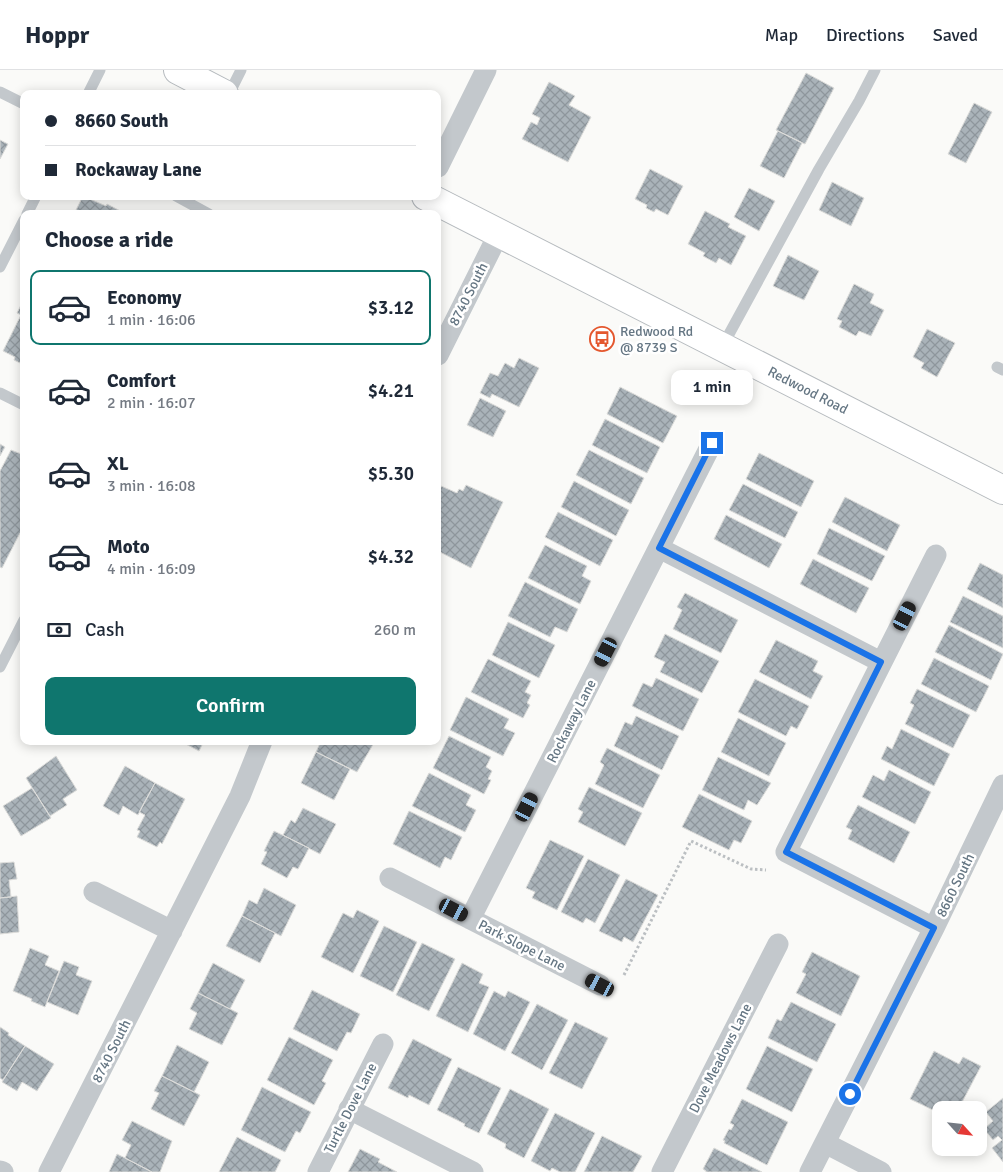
<!DOCTYPE html>
<html lang="en">
<head>
<meta charset="utf-8">
<style>
  body { margin:0; font-family:Signika,sans-serif; background:#f6f6f7; color:#1f2937; height:100vh; display:flex; flex-direction:column; font-size:19px; white-space:nowrap }
  * { box-sizing:border-box; margin:0 }
  p { font-size:16px; color:#747a83 }
  .icon { flex:none; width:28px; height:28px; fill:none; stroke:currentColor; stroke-width:2; stroke-linecap:round; stroke-linejoin:round }
  .map { position:relative; flex:1; overflow:hidden }
  .panel { position:absolute; left:20px; top:140px; width:421px; height:535px; display:flex; flex-direction:column; background:#fff; border-radius:10px; box-shadow:0 2px 12px #0003 }
  .panel>* { flex:none }
  .top-card { position:absolute; left:20px; top:20px; width:421px; height:110px; border-radius:10px; box-shadow:0 2px 12px #0003; display:grid; align-content:center; height:110px; padding:0 25px; background:#fff }
  .needle { width:32px; rotate:117deg }
  .controls { position:absolute; left:932px; top:1031px; display:grid; gap:10px }
  .controls a { display:grid; place-items:center; width:55px; height:55px; border-radius:10px; background:#fff; box-shadow:0 2px 12px #0003; font-size:25px }
  .end { position:absolute; width:22px; height:22px; margin:-11px; border:6px solid #1a73e8; background:#fff; box-shadow:0 0 0 2px #fff }
  .from { border-radius:50% }
  .bubble { position:absolute; height:35px; border-radius:10px; background:#fff; box-shadow:0 2px 12px #0003; font-size:16px; font-weight:600; line-height:35px; text-align:center }
  .car { position:absolute; width:15px; height:30px; margin:-15px -8px; border-radius:6px; box-shadow:0 0 4px 1px #0007; background:linear-gradient(#222 24%,#8ab4d8 0 40%,#222 0 76%,#8ab4d8 0 86%,#222 0) }
  .top-card b { display:flex; align-items:center; gap:18px; height:48px; font-size:19px }
  .top-card b+b { border-top:1px solid #e0e1e3 }
  .top-card i { width:12px; height:12px; background:#1f2937 }
  ul { padding:0; list-style:none }
  li { display:flex; align-items:center; gap:15px; height:75px; margin:0 10px 8px; padding:0 15px; border:2px solid transparent; border-radius:10px }
  li div { flex:1 }
  li b { display:block; font-size:19px }
  li em { font-style:normal; font-weight:600 }
  li.selected { border-color:#0f766e }
  li>.icon { width:45px; height:45px; stroke-width:1.5 }
  h2 { padding:0 25px; font-size:22px; line-height:60px }
  .pay { display:flex; align-items:center; gap:12px; height:55px; padding:0 25px; font-size:19px }
  .pay p { margin-inline-start:auto }
  .action { display:flex; gap:10px; margin-top:auto; padding:10px 25px }
  .action a { flex:1; height:58px; border-radius:10px; background:#0f766e; color:#fff; font-size:20px; font-weight:600; line-height:58px; text-align:center }
  header { display:flex; align-items:center; gap:30px; box-sizing:border-box; height:70px; padding:0 25px; background:#fff; border-bottom:1px solid #e0e1e3 }
  header strong { font-size:24px }
  nav { display:flex; gap:28px; margin-inline-start:auto; font-size:18px }
  .map>svg:first-child { display:block }
</style>
</head>
<body>
<header>
<strong>Hoppr</strong>
<nav><a>Map</a><a>Directions</a><a>Saved</a></nav>
</header>
<div class="map">
<svg width="1003" height="1102" viewBox="0 0 1003 1102">
  <defs>
    <pattern id="building-cross-hatch" width="8" height="8" patternUnits="userSpaceOnUse" patternTransform="scale(1.25)"><rect width="8" height="8" fill="#aab3b9"/><path d="M0 0l8 8M0 8l8-8" fill="none" stroke="#8e969c"/></pattern>
  </defs>
  <rect width="100%" height="100%" fill="#fafaf8"/>
  <!-- building -->
  <path fill="url(#building-cross-hatch)" stroke="#dcdcda" d="M806,3L834,18L805,74L776,60Z
    M549,12L575,26L569,35L591,47L568,92L522,69L531,52L537,55L540,48L532,44Z
    M974,33L992,42L966,93L948,84Z
    M778,61L802,73L784,108L760,96Z
    M0,70L8,74L0,89Z
    M650,99L683,116L668,145L656,139L654,142L646,138L647,135L635,129Z
    M832,112L864,128L851,156L819,140Z
    M749,118L775,131L759,161L734,147Z
    M83,126L106,136L107,134L126,144H74Z
    M705,141L730,154L728,157L746,166L731,195L719,188L716,193L703,186L705,183L688,174Z
    M788,185L819,201L804,230L773,216Z
    M854,214L874,224L870,233L884,240L871,266L859,261L856,266L839,257L842,251L837,249Z
    M24,229V295L14,290L15,287L3,281L21,245L17,243Z
    M927,259L955,273L937,307L921,298L924,293L913,287Z
    M519,288L539,298L519,337L492,324L490,328L480,323L490,303L498,306L505,293L514,298Z
    M620,317L677,346L663,373L607,344Z
    M480,328L506,341L493,367L467,355Z
    M605,349L660,377L647,403L592,375Z
    M0,374L5,377L0,386Z
    M11,380L24,385V464L20,463L2,498L0,497V401Z
    M589,380L644,408L631,434L576,405Z
    M759,383L814,411L801,437L746,409Z
    M574,411L629,440L616,466L561,437Z
    M743,414L798,442L785,468L729,440Z
    M466,415L503,432L471,498L438,481V423L441,416L457,423L459,419L463,421Z
    M845,427L900,455L887,481L832,452Z
    M558,442L613,470L600,496L545,467Z
    M726,445L782,474L769,498L714,469Z
    M829,458L885,486L872,511L817,484Z
    M545,475L587,496L582,506L591,511L580,534L528,508Z
    M813,489L869,518L856,543L800,514Z
    M980,493L1003,505V538L967,519Z
    M525,512L578,539L567,562L555,557L550,567L508,546Z
    M685,523L738,550L721,583L673,559L682,540L677,537Z
    M963,526L1003,546V578L950,552Z
    M508,552L555,575L539,608L492,585Z
    M949,555L1003,584L991,610L935,582Z
    M665,564L719,591L702,623L660,602L665,592L654,587Z
    M776,570L818,591L813,601L823,606L811,629L759,602Z
    M934,588L989,616L976,642L921,614Z
    M488,589L531,611L525,622L531,625L527,633L530,635L523,648L471,622Z
    M656,608L699,629L683,661L632,636L643,613L652,617Z
    M755,609L809,636L797,659L791,656L786,666L738,642Z
    M917,619L970,645L953,678L905,654L914,635L910,633Z
    M466,627L509,649L504,658L515,663L503,686L450,660Z
    M636,646L679,666L662,700L614,676L625,652L632,655Z
    M738,648L786,673L769,706L721,682Z
    M901,659L950,684L934,716L881,689L887,676L892,679Z
    M449,666L491,687L486,697L492,701L488,709L491,710L484,724L433,698Z
    M180,671H204L199,681Z
    M321,671H375L357,702L316,682Z
    M607,678L660,705L643,738L595,714L604,695L600,692Z
    M316,682L350,699L334,730L301,713Z
    M56,686L77,720L63,729L67,735L50,746L26,708Z
    M718,687L771,713L757,735L748,730L744,740L702,720Z
    M125,696L155,713L138,745L123,736L119,745L103,736Z
    M889,700L931,722L915,754L862,727L873,705L884,711Z
    M429,703L471,725L466,735L476,740L465,762L412,736Z
    M155,713L185,729L162,774L160,772L157,777L137,767L140,761L137,760L145,745L139,742Z
    M589,717L642,743L625,776L578,752L583,742L578,739Z
    M32,718L51,748L21,766L3,736Z
    M699,724L752,751L741,773L734,770L729,780L682,757Z
    M858,735L910,762L894,793L848,769L852,760L846,757Z
    M303,738L336,754L320,784L283,765L291,750L295,753Z
    M409,741L462,767L451,790L445,787L440,798L393,774Z
    M274,761L309,778L298,799L293,797L287,808L261,794L267,782L264,781Z
    M550,770L584,786L557,840L532,828L535,822L526,818Z
    M588,789L620,805L595,853L586,848L583,853L561,842Z
    M14,792L17,809L9,810L11,827L0,828V793Z
    M626,809L658,825L633,872L624,867L622,872L599,861Z
    M264,818L296,835L281,866L242,846L249,830L257,834Z
    M17,826L19,862L0,864V828Z
    M357,840L379,851L353,903L321,887L343,843L353,848Z
    M242,846L275,863L260,893L226,876Z
    M384,856L417,872L393,922L360,906Z
    M422,873L455,889L429,941L396,925Z
    M30,878L49,886L45,895L59,901L45,937L31,931L32,929L13,921Z
    M812,882L860,906L841,946L796,923L806,904L802,902Z
    M64,891L79,897L76,905L92,911L78,945L47,932Z
    M213,893L245,910L230,939L198,923Z
    M462,893L483,904L479,913L489,917L468,962L436,946Z
    M312,920L360,944L351,963L347,962L337,981L293,959Z
    M494,921L505,927L508,921L530,932L505,981L473,964Z
    M198,923L238,943L222,975L189,959L197,943L190,939Z
    M791,932L836,954L817,992L768,968L777,949L781,951Z
    M537,934L568,950L542,1000L511,983Z
    M575,952L608,968L582,1019L549,1003Z
    M0,957L9,963L8,965L25,976L3,1010L0,1008Z
    M289,967L333,990L322,1011L326,1013L314,1035L267,1010Z
    M413,969L452,989L429,1035L409,1025L408,1028L388,1018Z
    M177,975L209,992L194,1022L162,1006Z
    M25,976L54,994L37,1021L22,1012L17,1021L2,1012Z
    M767,976L813,999L792,1042L746,1019Z
    M934,981L959,994L963,987L981,996L958,1040H944L935,1036L933,1040L910,1029Z
    M458,997L501,1018L479,1063L464,1056L465,1054L437,1040Z
    M162,1006L200,1025L184,1056L151,1039L159,1023L154,1021Z
    M262,1017L311,1042L300,1063L296,1061L285,1082L241,1060Z
    M510,1019L549,1039L524,1088L505,1078L506,1074L487,1064Z
    M1003,1028V1092L992,1078L1002,1070L998,1066L993,1070L984,1059L993,1051L986,1042Z
    M742,1029L788,1052L767,1095L724,1073L725,1071L723,1070L729,1059L731,1060L734,1055L730,1053Z
    M555,1043L595,1063L575,1102H560L552,1098L550,1101L531,1091Z
    M132,1051L172,1071L160,1102H152L125,1088L131,1075L122,1070Z
    M602,1066L642,1086L633,1102H584Z
    M237,1067L281,1090L275,1102H219Z
    M714,1078L762,1102H706V1101L703,1099Z
    M360,1079L380,1089L378,1092L397,1102H348Z
    M117,1084L125,1088L152,1102H109Z"/>
  <g fill="none" stroke-linecap="round" stroke-linejoin="round">
    <defs>
      <path id="primary" d="M178,0L224,24
        M426,126L1003,420"/>
    </defs>
    <!-- primary casing -->
    <use href="#primary" stroke="#b5babe" stroke-width="30"/>
    <!-- path -->
    <path stroke="#bbbfc2" stroke-width="3" stroke-dasharray="2.5 2.5" stroke-linecap="butt" d="M624,905L691,771L751,799L766,800"/>
    <!-- lane -->
    <path stroke="#c3c8cc" stroke-width="11" d="M0,22L24,34
      M88,24L100,0
      M229,24L241,0
      M176,126L209,144
      M27,144L36,126
      M0,197L24,150
      M722,277L819,99L859,31L875,0
      M997,297L1003,300
      M0,323L24,335
      M0,597L24,550"/>
    <!-- street -->
    <path stroke="#c3c8cc" stroke-width="21" d="M438,97L486,0
      M438,285L499,163
      M659,478L881,592
      M390,808L600,915
      M94,822L172,861
      M470,849L712,373
      M934,858L786,782L936,485
      M349,1039L473,1102
      M825,1073L881,1102
      M0,1101L3,1102
      M49,1102L240,726L262,671
      M318,1102L383,974
      M662,1102L778,874
      M810,1102L934,858L1003,715"/>
    <!-- primary -->
    <use href="#primary" stroke="#fff" stroke-width="28"/>
  </g>
  <g fill="none" stroke-linecap="round" stroke-linejoin="round">
    <!-- route -->
    <path stroke="#1a73e8" stroke-width="6" d="M712,373L659,478L881,592L786,782L934,858L850,1024"/>
  </g>
  <!-- icons -->
  <defs>
    <symbol id="bus-ring" viewBox="-11 -11 22 22"><circle r="9.5" fill="#fff" stroke="#e4572e" stroke-width="1.5"/><path d="M-5-6H5V4H4V6H2V4H-2V6H-4V4H-5ZM-3.5-4V0h7V-4ZM-3.5 1.2v1.5H-2V1.2ZM2 1.2v1.5H3.5V1.2Z" fill="#e4572e"/></symbol>
  </defs>
  <g fill-rule="evenodd">
    <use href="#bus-ring" x="588" y="255" width="28" height="28"/>
  </g>
  <g text-anchor="middle" stroke-width="5" stroke-linejoin="round" paint-order="stroke">
    <!-- street labels -->
    <g font-size="14" fill="#657683" stroke="#fff">
      <text transform="translate(468 224) rotate(-63)" y="5">8740 South</text>
      <text transform="translate(808 320) rotate(27)" y="5">Redwood Road</text>
      <text transform="translate(571 651) rotate(-63)" y="5">Rockaway Lane</text>
      <text transform="translate(955 815) rotate(-64)" y="5">8660 South</text>
      <text transform="translate(522 875) rotate(27)" y="5">Park Slope Lane</text>
      <text transform="translate(111 981) rotate(-63)" y="5">8740 South</text>
      <text transform="translate(720 988) rotate(-63)" y="5">Dove Meadows Lane</text>
      <text transform="translate(350 1038) rotate(-63)" y="5">Turtle Dove Lane</text>
    </g>
    <!-- poi labels -->
    <g font-size="14" fill="#657683" stroke="#fff" text-anchor="start">
      <text x="620" y="266">Redwood Rd<tspan x="620" dy="16">@ 8739 S</tspan></text>
    </g>
  </g>
</svg>
<div class="controls">
<a><svg class="needle" viewBox="-14 -14 28 28"><path d="M0-13l5 13h-10z" fill="#e53935"/><path d="M0 13l5-13h-10z" fill="#747a83"/></svg></a>
</div>
<i class="end from" style="left:850px;top:1024px"></i>
<i class="end" style="left:712px;top:373px"></i>
<div class="bubble" style="left:671px;top:300px;width:82px">1 min</div>
<i class="car" style="left:905px;top:546px;rotate:27deg"></i>
<i class="car" style="left:606px;top:582px;rotate:207deg"></i>
<i class="car" style="left:527px;top:737px;rotate:27deg"></i>
<i class="car" style="left:454px;top:840px;rotate:117deg"></i>
<i class="car" style="left:600px;top:915px;rotate:297deg"></i>
<div class="top-card">
<b><i class="from"></i>8660 South</b>
<b><i></i>Rockaway Lane</b>
</div>
<section class="panel">
<h2>Choose a ride</h2>
<ul>
<li class="selected"><svg class="icon" aria-label="car" viewBox="0 0 24 24"><path d="M5 17H2v-5l4-1 3-4h7l3 4 3 1v5h-3M9 17h6M6 11h13"/><circle cx="7" cy="17" r="2"/><circle cx="17" cy="17" r="2"/></svg><div><b>Economy</b><p>1 min · 16:06</p></div><em>$3.12</em></li>
<li><svg class="icon" aria-label="car" viewBox="0 0 24 24"><path d="M5 17H2v-5l4-1 3-4h7l3 4 3 1v5h-3M9 17h6M6 11h13"/><circle cx="7" cy="17" r="2"/><circle cx="17" cy="17" r="2"/></svg><div><b>Comfort</b><p>2 min · 16:07</p></div><em>$4.21</em></li>
<li><svg class="icon" aria-label="car" viewBox="0 0 24 24"><path d="M5 17H2v-5l4-1 3-4h7l3 4 3 1v5h-3M9 17h6M6 11h13"/><circle cx="7" cy="17" r="2"/><circle cx="17" cy="17" r="2"/></svg><div><b>XL</b><p>3 min · 16:08</p></div><em>$5.30</em></li>
<li><svg class="icon" aria-label="car" viewBox="0 0 24 24"><path d="M5 17H2v-5l4-1 3-4h7l3 4 3 1v5h-3M9 17h6M6 11h13"/><circle cx="7" cy="17" r="2"/><circle cx="17" cy="17" r="2"/></svg><div><b>Moto</b><p>4 min · 16:09</p></div><em>$4.32</em></li>
</ul>
<div class="pay"><svg class="icon" aria-label="cash" viewBox="0 0 24 24"><path d="M3 7h18v10H3z"/><circle cx="12" cy="12" r="2"/></svg>Cash<p>260 m</p></div>
<div class="action"><a>Confirm</a></div>
</section>
</div>
</body>
</html>
